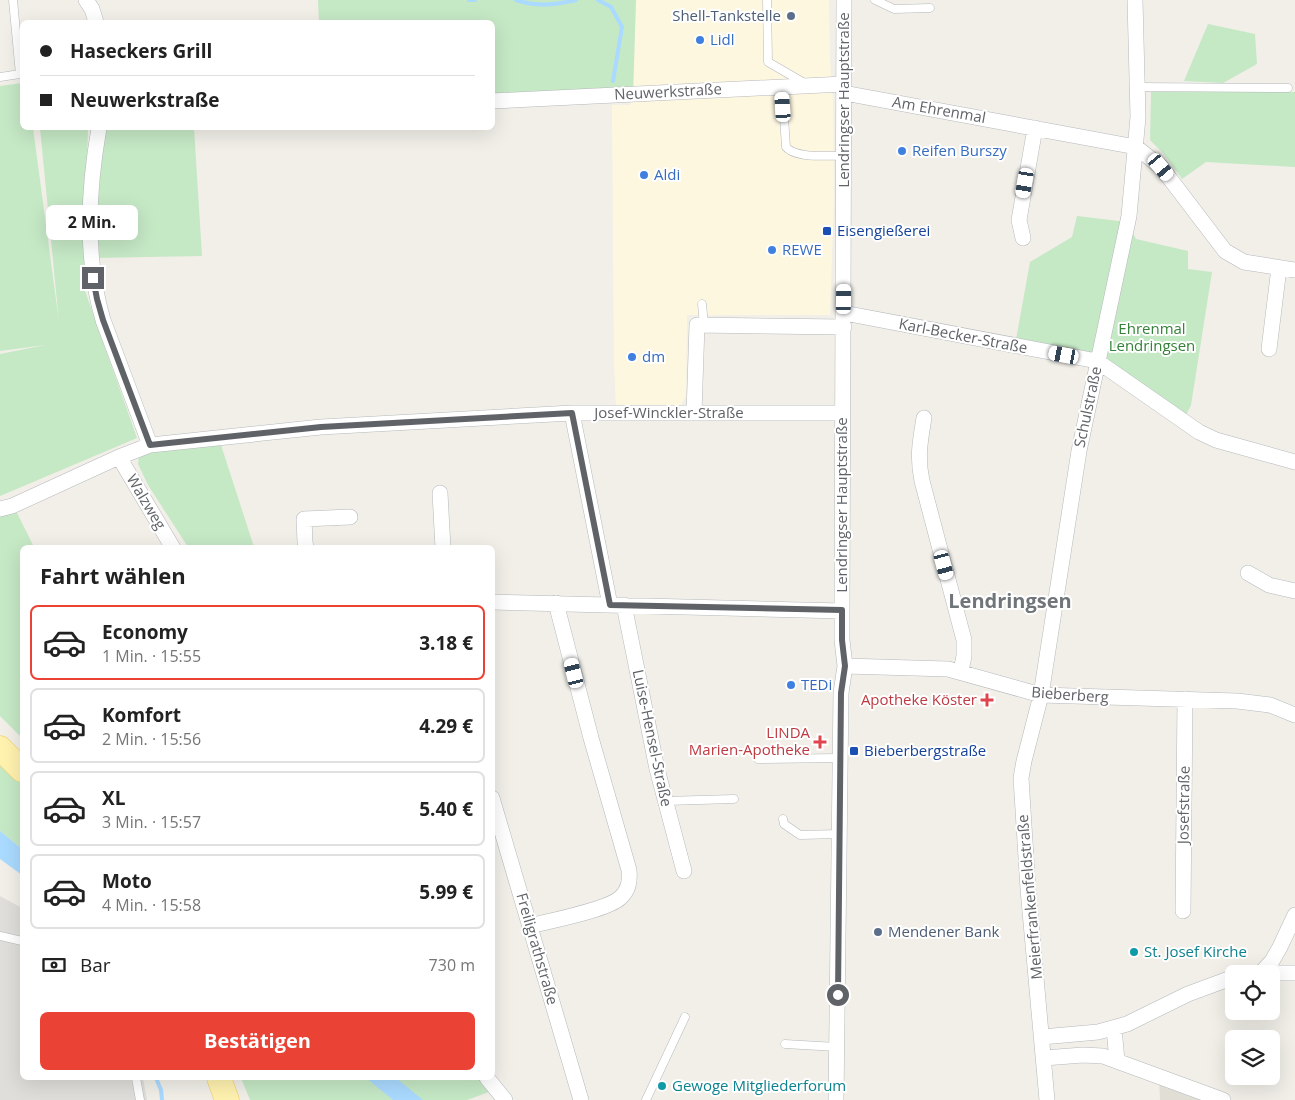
<!DOCTYPE html>
<html lang="de">
<head>
<meta charset="utf-8">
<style>
  body { margin:0; font-family:"Open Sans",sans-serif; background:#f2f2f2; color:#222; height:100vh; display:flex; flex-direction:column; font-size:19px; white-space:nowrap }
  * { box-sizing:border-box; margin:0 }
  p { font-size:16px; color:#767676 }
  .icon { flex:none; width:28px; height:28px; fill:none; stroke:currentColor; stroke-width:2; stroke-linecap:round; stroke-linejoin:round }
  .map { position:relative; flex:1; overflow:hidden }
  .panel { position:absolute; left:20px; top:545px; width:475px; height:535px; display:flex; flex-direction:column; background:#fff; border-radius:8px; box-shadow:0 5px 20px #0002 }
  .panel>* { flex:none }
  .top-card { position:absolute; left:20px; top:20px; width:475px; height:110px; border-radius:8px; box-shadow:0 5px 20px #0002; display:grid; align-content:center; height:110px; padding:0 20px; background:#fff }
  .buttons { position:absolute; left:1225px; top:965px; display:grid; gap:10px }
  .buttons a { display:grid; place-items:center; width:55px; height:55px; border-radius:8px; background:#fff; box-shadow:0 5px 20px #0002; font-size:25px }
  .end { position:absolute; width:22px; height:22px; margin:-11px; border:6px solid #5f6368; background:#fff; box-shadow:0 0 0 2px #fff }
  .from { border-radius:50% }
  .bubble { position:absolute; height:35px; border-radius:8px; background:#fff; box-shadow:0 5px 20px #0002; font-size:16px; font-weight:700; line-height:35px; text-align:center }
  .car { position:absolute; width:15px; height:30px; margin:-15px -8px; border-radius:6px; box-shadow:0 0 4px 1px #0007; background:linear-gradient(#fff 24%,#345 0 40%,#fff 0 76%,#345 0 86%,#fff 0) }
  .top-card b { display:flex; align-items:center; gap:18px; height:48px; font-size:19px }
  .top-card b+b { border-top:1px solid #e0e0e0 }
  .top-card i { width:12px; height:12px; background:#222 }
  ul { padding:0; list-style:none }
  li { display:flex; align-items:center; gap:15px; height:75px; margin:0 10px 8px; padding:0 10px; border:2px solid #e0e0e0; border-radius:8px }
  li div { flex:1 }
  li b { display:block; font-size:19px }
  li em { font-style:normal; font-weight:700 }
  li.active { border-color:#ea4335 }
  li>.icon { width:45px; height:45px; stroke-width:1.5 }
  h2 { padding:0 20px; font-size:22px; line-height:60px }
  .pay { display:flex; align-items:center; gap:12px; height:55px; padding:0 20px; font-size:19px }
  .pay p { margin-inline-start:auto }
  .action { display:flex; gap:10px; margin-top:auto; padding:10px 20px }
  .action a { flex:1; height:58px; border-radius:8px; background:#ea4335; color:#fff; font-size:20px; font-weight:700; line-height:58px; text-align:center }
  .map>svg:first-child { display:block }
</style>
</head>
<body>
<div class="map">
<svg width="1295" height="1100" viewBox="0 0 1295 1100">
  <rect width="100%" height="100%" fill="#f1efe8"/>
  <!-- commercial -->
  <path fill="#fef7e0" d="M636,0H829L830,61L833,104L834,194L830,315H687L686,397L681,405L616,407L614,365L612,105H630L633,95Z"/>
  <!-- industrial -->
  <path fill="#e0deda" d="M0,896L22,908V1078H143L147,1100H0Z"/>
  <!-- education -->
  <path fill="#e1ded6" d="M1159,1077L1223,1100H1160Z"/>
  <!-- green -->
  <path fill="#c5e8c5" d="M318,0H636L633,95L493,101L492,22H319Z
    M1208,24L1255,34L1257,64L1223,83L1184,81Z
    M22,83V128H33L59,322L40,128H88L84,288L137,438L0,496V354L45,345L0,351V86Z
    M1151,92H1295V167L1206,162L1182,179L1163,153L1150,140Z
    M99,128H194L202,256L92,258Z
    M1077,216L1127,222L1136,239L1188,251V269L1212,272L1191,405L1186,415L1097,362L1015,345L1030,262L1072,237Z
    M220,442L254,547H188L148,485L138,464L139,456L167,449Z
    M17,513L34,547L22,548V738L0,716V514Z
    M0,763L22,784V849L0,831Z
    M241,1078H479L489,1092L467,1100H250Z"/>
  <!-- water -->
  <path fill="#aadaff" d="M0,831L22,849V875L0,859Z
    M366,1078H396L423,1100H393Z"/>
  <g fill="none" stroke-linecap="round" stroke-linejoin="round">
    <!-- stream -->
    <path stroke="#aadaff" stroke-width="4" d="M469,0H475
      M516,0C537,7 554,5 576,0
      M598,0L611,7L622,27L613,81
      M156,1078L161,1090L162,1100"/>
    <defs>
      <path id="service" d="M767,0L768,62L806,84
        M875,0L894,9L930,8
        M0,77L20,74L13,0
        M782,87L786,147C796,159 828,155 844,156
        M1137,87L1288,88
        M702,304L704,325
        M758,759L840,758
        M665,801L734,799
        M783,819L784,824L800,835L839,834
        M0,936L22,941
        M785,1044L837,1047
        M136,1078L140,1100
        M646,1100L685,1017"/>
      <path id="minor" d="M86,0L92,9L96,22
        M844,93L1136,147L1161,167L1225,251L1244,262L1295,270
        M492,101L844,84
        M99,128C88,190 85,259 103,320L150,445
        M1023,238L1019,220L1035,128
        M844,313L1097,361L1199,432L1216,440L1295,462
        M1269,349L1279,268
        M572,413L610,605
        M694,413L697,325L844,327
        M924,418C920,442 917,457 922,481L964,640V656L961,671
        M119,457L173,548
        M440,493L443,548
        M0,509L12,506L119,457L150,445L160,444L321,427L572,413H843
        M306,548L305,542L304,519L350,517
        M1248,573L1269,585L1295,591
        M492,602L842,611
        M624,605L657,769L684,871
        M845,666L948,669L1041,695L1237,701L1270,705L1295,715
        M492,798L581,1100
        M1183,911L1185,699
        M530,926C549,921 607,910 620,898C629,890 630,881 629,870L591,738L556,603
        M1261,973H1295
        M1252,974L1261,973L1272,961L1280,947L1295,915
        M1114,1028L1117,1061
        M1042,1037L1098,1032L1127,1024L1188,994L1234,977
        M1044,1058L1083,1055L1103,1056L1223,1100
        M487,1078L505,1100
        M836,1100L841,693L845,666L842,640V611L844,0
        M1047,1100L1028,889L1021,778L1024,761L1041,695L1079,451L1129,216L1138,117L1135,0"/>
      <path id="primary" d="M0,748L22,770
        M219,1078L227,1100"/>
    </defs>
    <!-- service casing -->
    <use href="#service" stroke="#b5b8bc" stroke-width="9"/>
    <!-- minor casing -->
    <use href="#minor" stroke="#b5b8bc" stroke-width="16"/>
    <!-- primary casing -->
    <use href="#primary" stroke="#f2c960" stroke-width="25"/>
    <!-- service -->
    <use href="#service" stroke="#fff" stroke-width="8"/>
    <!-- minor -->
    <use href="#minor" stroke="#fff" stroke-width="15"/>
    <!-- primary -->
    <use href="#primary" stroke="#fff2af" stroke-width="24"/>
  </g>
  <g fill="none" stroke-linecap="round" stroke-linejoin="round">
    <!-- route -->
    <path stroke="#5f6368" stroke-width="6" d="M93,278L97,299L103,320L150,445L321,427L572,413L610,605L842,610V640L845,666L841,693L838,995"/>
  </g>
  <!-- markers -->
  <g fill="#5c6f8a" stroke="#fff" stroke-width="2">
    <circle cx="791" cy="16" r="5"/>
    <circle cx="878" cy="932" r="5"/>
  </g>
  <g fill="#3f7fe0" stroke="#fff" stroke-width="2">
    <circle cx="700" cy="40" r="5"/>
    <circle cx="902" cy="151" r="5"/>
    <circle cx="644" cy="175" r="5"/>
    <circle cx="772" cy="250" r="5"/>
    <circle cx="632" cy="357" r="5"/>
    <circle cx="791" cy="685" r="5"/>
  </g>
  <g fill="#1a4fb4" stroke="#fff" stroke-width="2">
    <rect x="822" y="226" width="10" height="10" rx="2.5"/>
    <rect x="849" y="746" width="10" height="10" rx="2.5"/>
  </g>
  <g fill="#e0444e" stroke="#fff" stroke-width="2">
    <path d="M984.5 692.5h5v5h5v5h-5v5h-5v-5h-5v-5h5z"/>
    <path d="M817.5 734.5h5v5h5v5h-5v5h-5v-5h-5v-5h5z"/>
  </g>
  <g fill="#0f9aa8" stroke="#fff" stroke-width="2">
    <circle cx="1134" cy="952" r="5"/>
    <circle cx="662" cy="1086" r="5"/>
  </g>
  <g text-anchor="middle" stroke-width="4" stroke-linejoin="round" paint-order="stroke">
    <!-- service labels -->
    <g font-size="15" fill="#4e5e75" stroke="#fff" text-anchor="end">
      <text x="781" y="21">Shell-Tankstelle</text>
      <text x="888" y="937" text-anchor="start">Mendener Bank</text>
    </g>
    <!-- shop labels -->
    <g font-size="15" fill="#366cbe" stroke="#fff" text-anchor="start">
      <text x="710" y="45">Lidl</text>
      <text x="912" y="156">Reifen Burszy</text>
      <text x="654" y="180">Aldi</text>
      <text x="782" y="255">REWE</text>
      <text x="642" y="362">dm</text>
      <text x="801" y="690">TEDi</text>
    </g>
    <!-- street labels -->
    <g font-size="15" fill="#5f6368" stroke="#fff">
      <text transform="translate(668 92) rotate(-3)" y="5">Neuwerkstraße</text>
      <text transform="translate(844 100) rotate(-90)" y="5">Lendringser Hauptstraße</text>
      <text transform="translate(939 110) rotate(10)" y="5">Am Ehrenmal</text>
      <text transform="translate(963 336) rotate(11)" y="5">Karl-Becker-Straße</text>
      <text transform="translate(1088 407) rotate(-78)" y="5">Schulstraße</text>
      <text x="669" y="418">Josef-Winckler-Straße</text>
      <text transform="translate(146 502) rotate(59)" y="5">Walzweg</text>
      <text transform="translate(842 505) rotate(-90)" y="5">Lendringser Hauptstraße</text>
      <text transform="translate(1070 695) rotate(4)" y="5">Bieberberg</text>
      <text transform="translate(652 738) rotate(78)" y="5">Luise-Hensel-Straße</text>
      <text transform="translate(1184 805) rotate(-89)" y="5">Josefstraße</text>
      <text transform="translate(1030 897) rotate(-95)" y="5">Meierfrankenfeldstraße</text>
      <text transform="translate(537 949) rotate(74)" y="5">Freiligrathstraße</text>
    </g>
    <!-- transit labels -->
    <g font-size="15" fill="#164399" stroke="#fff" text-anchor="start">
      <text x="837" y="236">Eisengießerei</text>
      <text x="864" y="756">Bieberbergstraße</text>
    </g>
    <!-- park labels -->
    <g font-size="15" fill="#348238" stroke="#fff">
      <text x="1152" y="334">Ehrenmal<tspan x="1152" dy="17">Lendringsen</tspan></text>
    </g>
    <!-- health labels -->
    <g font-size="15" fill="#be3a42" stroke="#fff" text-anchor="end">
      <text x="977" y="705">Apotheke Köster</text>
      <text x="810" y="738">LINDA<tspan x="810" dy="17">Marien-Apotheke</tspan></text>
    </g>
    <!-- culture labels -->
    <g font-size="15" fill="#0d838f" stroke="#fff" text-anchor="start">
      <text x="1144" y="957">St. Josef Kirche</text>
      <text x="672" y="1091">Gewoge Mitgliederforum</text>
    </g>
    <!-- district labels -->
    <g font-size="20" font-weight="bold" fill="#70757a" stroke="#fff">
      <text x="1010" y="608">Lendringsen</text>
    </g>
  </g>
</svg>
<div class="buttons">
<a><svg class="icon" aria-label="locate" viewBox="0 0 24 24"><circle cx="12" cy="12" r="6"/><path d="M12 2v4M12 18v4M2 12h4M18 12h4"/></svg></a>
<a><svg class="icon" aria-label="layers" viewBox="0 0 24 24"><path d="M12 4l9 5-9 5-9-5zM3 14l9 5 9-5"/></svg></a>
</div>
<i class="end from" style="left:838px;top:995px"></i>
<i class="end" style="left:93px;top:278px"></i>
<div class="bubble" style="left:46px;top:205px;width:92px">2 Min.</div>
<i class="car" style="left:783px;top:107px;rotate:356deg"></i>
<i class="car" style="left:1161px;top:167px;rotate:140deg"></i>
<i class="car" style="left:1025px;top:183px;rotate:190deg"></i>
<i class="car" style="left:844px;top:299px;rotate:1deg"></i>
<i class="car" style="left:1064px;top:355px;rotate:281deg"></i>
<i class="car" style="left:944px;top:565px;rotate:165deg"></i>
<i class="car" style="left:574px;top:673px;rotate:346deg"></i>
<div class="top-card">
<b><i class="from"></i>Haseckers Grill</b>
<b><i></i>Neuwerkstraße</b>
</div>
<section class="panel">
<h2>Fahrt wählen</h2>
<ul>
<li class="active"><svg class="icon" aria-label="car" viewBox="0 0 24 24"><path d="M5 17H2v-5l4-1 3-4h7l3 4 3 1v5h-3M9 17h6M6 11h13"/><circle cx="7" cy="17" r="2"/><circle cx="17" cy="17" r="2"/></svg><div><b>Economy</b><p>1 Min. · 15:55</p></div><em>3.18 €</em></li>
<li><svg class="icon" aria-label="car" viewBox="0 0 24 24"><path d="M5 17H2v-5l4-1 3-4h7l3 4 3 1v5h-3M9 17h6M6 11h13"/><circle cx="7" cy="17" r="2"/><circle cx="17" cy="17" r="2"/></svg><div><b>Komfort</b><p>2 Min. · 15:56</p></div><em>4.29 €</em></li>
<li><svg class="icon" aria-label="car" viewBox="0 0 24 24"><path d="M5 17H2v-5l4-1 3-4h7l3 4 3 1v5h-3M9 17h6M6 11h13"/><circle cx="7" cy="17" r="2"/><circle cx="17" cy="17" r="2"/></svg><div><b>XL</b><p>3 Min. · 15:57</p></div><em>5.40 €</em></li>
<li><svg class="icon" aria-label="car" viewBox="0 0 24 24"><path d="M5 17H2v-5l4-1 3-4h7l3 4 3 1v5h-3M9 17h6M6 11h13"/><circle cx="7" cy="17" r="2"/><circle cx="17" cy="17" r="2"/></svg><div><b>Moto</b><p>4 Min. · 15:58</p></div><em>5.99 €</em></li>
</ul>
<div class="pay"><svg class="icon" aria-label="cash" viewBox="0 0 24 24"><path d="M3 7h18v10H3z"/><circle cx="12" cy="12" r="2"/></svg>Bar<p>730 m</p></div>
<div class="action"><a>Bestätigen</a></div>
</section>
</div>
</body>
</html>
